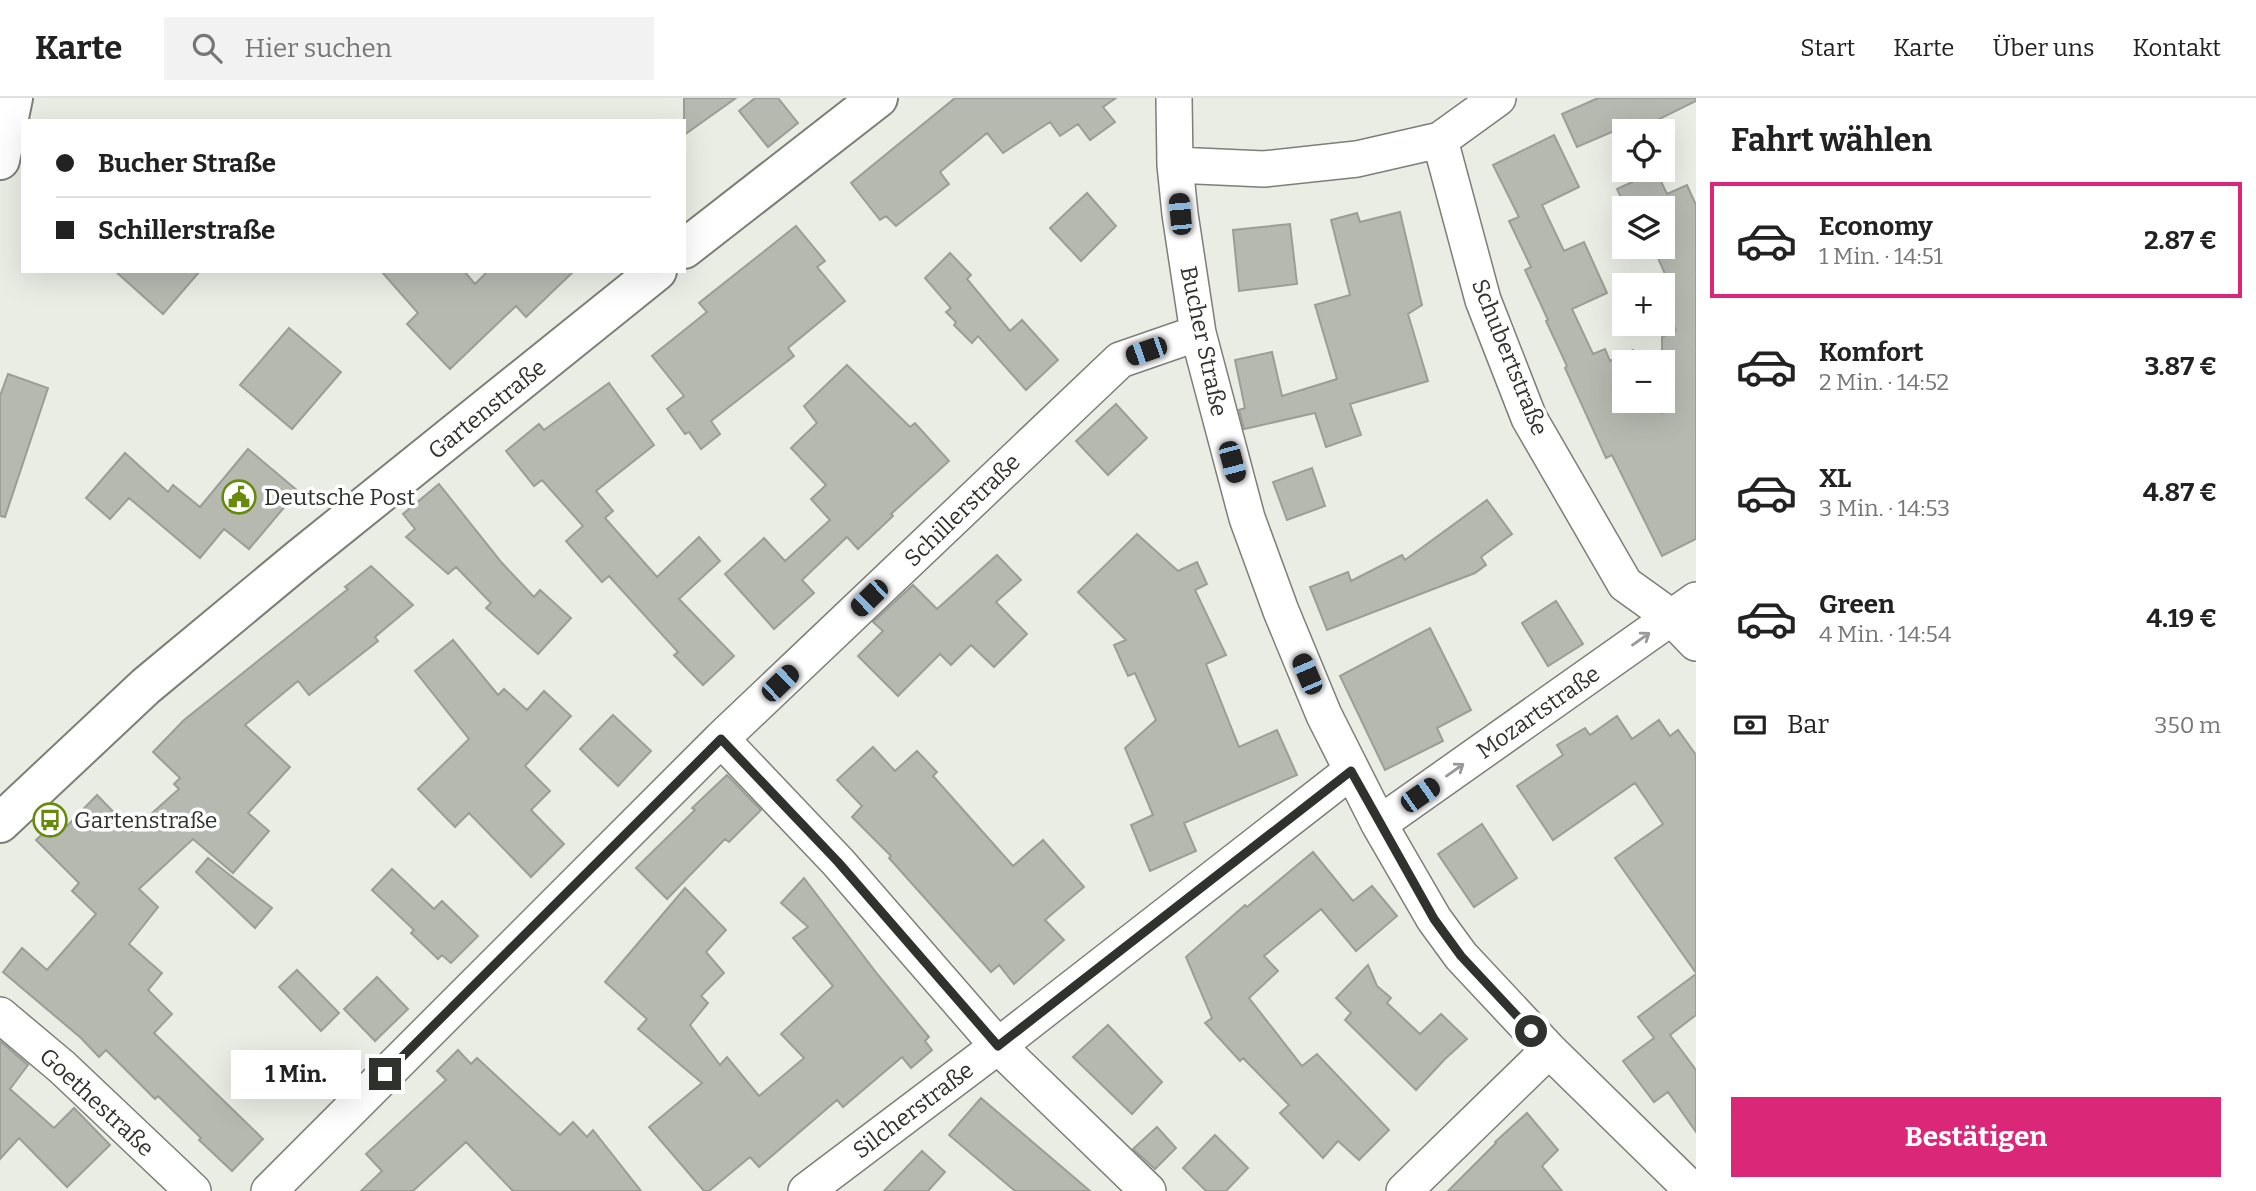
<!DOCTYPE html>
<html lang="de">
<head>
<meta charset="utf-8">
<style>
  body { margin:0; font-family:Bitter,serif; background:#f2f2f2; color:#222; height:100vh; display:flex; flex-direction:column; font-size:26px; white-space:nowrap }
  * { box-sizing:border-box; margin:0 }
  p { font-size:23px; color:#767676 }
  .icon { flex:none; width:38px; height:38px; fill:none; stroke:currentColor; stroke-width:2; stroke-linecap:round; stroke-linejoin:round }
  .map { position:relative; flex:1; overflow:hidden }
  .side { display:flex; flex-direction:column; background:#fff; width:560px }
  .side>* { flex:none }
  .hud { position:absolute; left:21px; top:21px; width:665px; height:154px; border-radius:0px; box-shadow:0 7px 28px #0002; display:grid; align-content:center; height:154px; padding:0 35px; background:#fff }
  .buttons { position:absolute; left:1612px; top:21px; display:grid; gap:14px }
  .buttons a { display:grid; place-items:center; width:63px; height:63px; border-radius:0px; background:#fff; box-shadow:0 7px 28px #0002; font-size:35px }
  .end { position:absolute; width:32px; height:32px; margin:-16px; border:9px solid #30322e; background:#fff; box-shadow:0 0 0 4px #fff }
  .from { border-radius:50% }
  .bubble { position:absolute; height:49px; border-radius:0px; background:#fff; box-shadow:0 7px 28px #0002; font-size:23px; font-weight:700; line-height:49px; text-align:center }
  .car { position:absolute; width:21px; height:42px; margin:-21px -10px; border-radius:9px; box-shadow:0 0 5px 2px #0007; background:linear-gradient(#222 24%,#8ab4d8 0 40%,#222 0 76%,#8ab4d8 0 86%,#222 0) }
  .hud b { display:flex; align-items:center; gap:24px; height:66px; font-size:26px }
  .hud b+b { border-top:2px solid #e0e0e0 }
  .hud i { width:18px; height:18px; background:#222 }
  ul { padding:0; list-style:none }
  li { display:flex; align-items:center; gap:21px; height:116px; margin:0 14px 10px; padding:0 21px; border:4px solid transparent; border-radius:0px }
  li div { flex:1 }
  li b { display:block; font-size:26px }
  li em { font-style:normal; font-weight:700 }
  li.selected { border-color:#db2777 }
  li>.icon { width:63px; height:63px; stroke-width:1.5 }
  h2 { padding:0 35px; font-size:32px; line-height:84px }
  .pay { display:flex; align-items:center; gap:18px; height:77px; padding:0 35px; font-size:26px }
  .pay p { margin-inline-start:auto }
  .button { display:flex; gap:14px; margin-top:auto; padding:14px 35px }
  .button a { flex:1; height:80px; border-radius:0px; background:#db2777; color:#fff; font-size:28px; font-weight:700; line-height:80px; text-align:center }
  header { display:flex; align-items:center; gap:42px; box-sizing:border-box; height:98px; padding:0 35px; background:#fff; border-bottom:2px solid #e0e0e0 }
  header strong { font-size:33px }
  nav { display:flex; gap:38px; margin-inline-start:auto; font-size:24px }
  .search { width:490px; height:63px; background:#f2f2f2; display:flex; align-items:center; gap:18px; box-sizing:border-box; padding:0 24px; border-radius:0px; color:#767676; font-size:26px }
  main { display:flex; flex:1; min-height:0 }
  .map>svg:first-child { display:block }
</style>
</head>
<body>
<header>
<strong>Karte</strong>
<div class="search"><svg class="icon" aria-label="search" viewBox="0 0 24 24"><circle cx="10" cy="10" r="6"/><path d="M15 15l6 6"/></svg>Hier suchen</div>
<nav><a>Start</a><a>Karte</a><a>Über uns</a><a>Kontakt</a></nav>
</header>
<main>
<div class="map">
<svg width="1696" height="1093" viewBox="0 0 1696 1093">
  <rect width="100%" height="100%" fill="#e9ede4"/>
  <!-- building -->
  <path fill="#b5b9b0" stroke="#9b9e96" stroke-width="2" d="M684,0H736L684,37Z
    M755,0H778L798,25L768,49L739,13Z
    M955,0H1116L1103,9L1115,24L1090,42L1078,26L1060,38L1050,24L1003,55L987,35L940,74L949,86L896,128L886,118L880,122L851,85Z
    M1598,0H1696V3L1635,33H1624V39L1619,42L1614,33L1577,49L1562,16Z
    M1554,37L1579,89L1542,107L1564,153L1584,144L1607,195L1572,211L1593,256L1605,251L1610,263L1633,252L1639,264H1624V303H1656L1662,316V239L1676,232L1662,203L1674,196L1653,149H1662V110H1626L1617,91L1656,73L1667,96L1687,87L1696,107V441L1662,458L1612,357L1606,360L1565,270L1567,268L1546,223L1548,222L1525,172L1531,169L1509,123L1519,119L1493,67Z
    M1087,95L1116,128L1081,163L1050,130Z
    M1400,114L1422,207L1408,216L1428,283L1350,306L1361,337L1326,349L1315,315L1244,331L1239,312L1245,310L1235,262L1272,254L1282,298L1337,281L1315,207L1350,197L1331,122L1357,115L1360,124Z
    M1290,126L1297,186L1239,193L1233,132Z
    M796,128L825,163L817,169L845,203L788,250L794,258L711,323L720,336L701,351L689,334L685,336L667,311L684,298L652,258L707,214L699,205Z
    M950,155L971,177L967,181L1010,233L1022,222L1058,262L1026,292L978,238L972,245L954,227L956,224L946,214L951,210L925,180Z
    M115,173H200L163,216Z
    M381,173H464L475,186L488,173H574L526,219L516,208L450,271L407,226L418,215Z
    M289,230L341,274L292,331L240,287Z
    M847,267L910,329L915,325L949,363L891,416L893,418L858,451L847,439L802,482L814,495L774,531L725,476L764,440L785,463L830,422L811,401L826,387L791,350L817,325L804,308Z
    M8,276L48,290L5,419L0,418V298Z
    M609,285L654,347L596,393L613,413L605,420L657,479L699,439L720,463L679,501L734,558L703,587L674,557L678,554L609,478L602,484L566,443L583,428L542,382L534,388L506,353L539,326L544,332Z
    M1116,306L1147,340L1108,377L1076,343Z
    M248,351L298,393L249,451L224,431L200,460L129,400L110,421L86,400L125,355L168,394L173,387L200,409Z
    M1312,370L1325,408L1287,422L1273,384Z
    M439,386L502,465L534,499L540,492L571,520L538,556L486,510L491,505L456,469L448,476L406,439L415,431L403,416Z
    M1487,402L1512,436L1481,459L1486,467L1475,475L1327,532L1310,489L1348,474L1351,483L1402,457L1405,462Z
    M1137,436L1178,473L1197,464L1207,486L1195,492L1226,557L1206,566L1239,649L1277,632L1297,677L1184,725L1196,753L1150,773L1131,727L1153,717L1125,650L1156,622L1135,575L1128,578L1114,547L1126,542L1078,494Z
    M997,457L1021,482L996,504L1027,536L994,569L971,547L951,567L940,556L898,598L858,558L883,533L873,524L913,487L937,511Z
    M371,468L413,507L375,539L378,543L309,597L298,583L245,627L290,669L248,715L269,733L233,775L193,741L139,791L158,809L129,846L162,875L148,892L172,916L154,935L263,1041L232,1073L199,1042L201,1040L158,998L155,1001L106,952L99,959L81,940L3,874L22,850L47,872L96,816L72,793L79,785L36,742L59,720L67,728L97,697L132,733L179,691L174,686L180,680L153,654L184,622L348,491L345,489Z
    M1556,503L1583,546L1548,568L1522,525Z
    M1430,530L1471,612L1437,630L1443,643L1385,672L1340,578Z
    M453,542L498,597L504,591L527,612L544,593L571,618L525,668L550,693L531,712L564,746L531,779L469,715L455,729L418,691L469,641L415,573Z
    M613,617L651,653L618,688L580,651Z
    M1617,618L1632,641L1659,622L1670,638L1678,632L1696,657V875L1615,760L1663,726L1635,685L1553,742L1517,688L1563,657L1557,647L1585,630L1590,637Z
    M873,649L895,673L917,653L937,674L933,678L1013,768L1043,742L1084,789L1045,822L1064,842L1014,886L999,867L991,874L889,760L891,758L852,719L862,708L837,682Z
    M727,677L761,712L729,744L725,741L667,801L636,770L695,712L692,710Z
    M1482,726L1517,780L1474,809L1438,756Z
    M1313,754L1353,803L1372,788L1397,818L1356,853L1321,811L1264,858L1278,873L1249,900L1302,968L1317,956L1389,1032L1359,1062L1338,1043L1323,1060L1280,1015L1289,1007L1243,960L1240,963L1205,925L1212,920L1186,859L1245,807L1247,809Z
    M208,760L272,810L255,830L196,774Z
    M392,771L434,811L442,803L478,838L451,865L442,857L438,861L411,835L414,832L372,792Z
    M804,780L878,877L929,939L925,943L932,952L911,970L902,959L843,1009L837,1002L759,1069L750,1059L709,1093H704L649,1029L702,985L638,931L647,921L605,884L685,790L726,832L706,854L724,875L701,898L708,905L690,927L720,967L727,959L759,998L804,960L781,936L833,888L793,840L808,829L781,805Z
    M1368,867L1377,888L1391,900L1387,905L1420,936L1441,916L1467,941L1445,961L1416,992L1345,922L1351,915L1336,900Z
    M297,872L339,915L321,933L279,889Z
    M1696,876V917L1670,937L1696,972V1034L1668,994L1654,1004L1623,963L1654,940L1638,919Z
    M377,879L408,911L375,943L344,911Z
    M1108,927L1162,984L1132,1016L1073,959Z
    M0,943L28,967L10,991L54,1030L74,1010L110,1047L67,1089L19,1040L0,1061Z
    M458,952L471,966L477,960L560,1037L573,1024L587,1039L593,1032L641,1093H513L466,1044L413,1093H361L382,1073L366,1056L446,982L437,973Z
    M981,1000L1090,1093H1015L949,1037Z
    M1527,1015L1558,1052L1542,1068L1562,1093H1448L1496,1045L1495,1044Z
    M1157,1029L1176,1050L1155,1071L1133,1051Z
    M1215,1037L1248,1070L1226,1093H1206L1183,1070Z
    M922,1053L945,1074L928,1093H884Z"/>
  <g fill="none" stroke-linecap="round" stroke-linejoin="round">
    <defs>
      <path id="minor" d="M1174,0L1175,67L1180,116L1198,235L1247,420L1281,513L1324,617L1379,726L1434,821L1461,858L1549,952L1693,1093
        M1440,42L1483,202L1529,320L1625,486L1671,519L1696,545
        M1175,67L1264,71L1357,61L1440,42L1498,0
        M721,641L838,764L998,948L1148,1093
        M1379,726L1696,502
        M0,917L62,969L193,1093
        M269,1093L721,641L1120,262L1198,235
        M806,1093L998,948L1351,673
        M1404,1093L1549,952"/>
      <path id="major" d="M0,62L13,0
        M684,151L878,0
        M0,725L146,588L299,461L657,173"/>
    </defs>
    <!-- minor casing -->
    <use href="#minor" stroke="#7c7f77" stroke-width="38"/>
    <!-- major casing -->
    <use href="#major" stroke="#7c7f77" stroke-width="42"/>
    <!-- minor -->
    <use href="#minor" stroke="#fff" stroke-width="35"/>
    <!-- major -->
    <use href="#major" stroke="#fff" stroke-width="38"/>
  </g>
  <!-- one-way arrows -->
  <defs><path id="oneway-shaft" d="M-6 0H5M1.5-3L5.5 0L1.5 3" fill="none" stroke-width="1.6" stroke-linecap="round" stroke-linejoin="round" transform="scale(1.75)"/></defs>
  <g stroke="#989896">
    <use href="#oneway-shaft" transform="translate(1641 541) rotate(-35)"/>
    <use href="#oneway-shaft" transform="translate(1455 672) rotate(-35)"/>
  </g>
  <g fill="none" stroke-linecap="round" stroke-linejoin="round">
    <!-- route -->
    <path stroke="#30322e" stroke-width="9" d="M385,976L721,641L838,764L998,948L1351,673L1434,821L1461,858L1531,933"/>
  </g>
  <!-- icons -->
  <defs>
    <symbol id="civic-ring" viewBox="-11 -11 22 22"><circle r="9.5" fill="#fff" stroke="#67890c" stroke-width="1.5"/><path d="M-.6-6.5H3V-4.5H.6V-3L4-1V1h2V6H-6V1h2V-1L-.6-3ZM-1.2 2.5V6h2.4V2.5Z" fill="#67890c"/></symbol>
    <symbol id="bus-ring" viewBox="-11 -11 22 22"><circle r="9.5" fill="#fff" stroke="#67890c" stroke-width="1.5"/><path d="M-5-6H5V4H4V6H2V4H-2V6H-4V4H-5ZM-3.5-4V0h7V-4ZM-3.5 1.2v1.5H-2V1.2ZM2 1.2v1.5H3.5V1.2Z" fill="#67890c"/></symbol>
  </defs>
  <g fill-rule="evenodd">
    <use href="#civic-ring" x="220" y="380" width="38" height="38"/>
    <use href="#bus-ring" x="31" y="703" width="38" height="38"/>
  </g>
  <g text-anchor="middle" stroke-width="7" stroke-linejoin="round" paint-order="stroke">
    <!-- street labels -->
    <g font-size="23" fill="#30322e" stroke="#fff">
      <text transform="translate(1204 243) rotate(78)" y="8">Bucher Straße</text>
      <text transform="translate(1510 259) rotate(68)" y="8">Schubertstraße</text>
      <text transform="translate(487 311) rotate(-39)" y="8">Gartenstraße</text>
      <text transform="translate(962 412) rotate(-44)" y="8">Schillerstraße</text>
      <text transform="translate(1538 614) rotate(-35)" y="8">Mozartstraße</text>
      <text transform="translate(97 1004) rotate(43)" y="8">Goethestraße</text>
      <text transform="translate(913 1012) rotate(-37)" y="8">Silcherstraße</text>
    </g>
    <!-- poi labels -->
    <g font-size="23" fill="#30322e" stroke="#fff" text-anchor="start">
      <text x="264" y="407">Deutsche Post</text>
      <text x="74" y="730">Gartenstraße</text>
    </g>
  </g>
</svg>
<div class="buttons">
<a><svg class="icon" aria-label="locate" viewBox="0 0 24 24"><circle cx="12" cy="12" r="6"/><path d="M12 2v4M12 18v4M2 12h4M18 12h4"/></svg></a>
<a><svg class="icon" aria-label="layers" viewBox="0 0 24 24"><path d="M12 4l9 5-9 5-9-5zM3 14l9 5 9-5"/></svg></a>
<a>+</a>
<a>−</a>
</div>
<i class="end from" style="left:1531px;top:933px"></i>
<i class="end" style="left:385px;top:976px"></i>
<div class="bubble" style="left:231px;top:952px;width:130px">1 Min.</div>
<i class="car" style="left:1180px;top:116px;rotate:355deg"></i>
<i class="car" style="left:1146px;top:253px;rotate:251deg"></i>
<i class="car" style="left:1232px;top:364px;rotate:165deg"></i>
<i class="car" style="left:869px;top:500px;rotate:226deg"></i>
<i class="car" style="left:1307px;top:576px;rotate:337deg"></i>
<i class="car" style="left:780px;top:585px;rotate:46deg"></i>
<i class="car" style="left:1420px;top:697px;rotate:55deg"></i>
<div class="hud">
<b><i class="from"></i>Bucher Straße</b>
<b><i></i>Schillerstraße</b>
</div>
</div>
<section class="side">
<h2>Fahrt wählen</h2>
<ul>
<li class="selected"><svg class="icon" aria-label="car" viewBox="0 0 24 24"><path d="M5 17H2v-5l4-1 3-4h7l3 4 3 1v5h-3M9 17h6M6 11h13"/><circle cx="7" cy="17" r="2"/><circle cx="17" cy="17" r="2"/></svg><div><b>Economy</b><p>1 Min. · 14:51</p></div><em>2.87 €</em></li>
<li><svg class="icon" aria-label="car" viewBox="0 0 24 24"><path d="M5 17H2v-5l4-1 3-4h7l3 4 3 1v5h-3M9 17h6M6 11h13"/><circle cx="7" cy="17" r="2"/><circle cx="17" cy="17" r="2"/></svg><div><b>Komfort</b><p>2 Min. · 14:52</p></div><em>3.87 €</em></li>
<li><svg class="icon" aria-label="car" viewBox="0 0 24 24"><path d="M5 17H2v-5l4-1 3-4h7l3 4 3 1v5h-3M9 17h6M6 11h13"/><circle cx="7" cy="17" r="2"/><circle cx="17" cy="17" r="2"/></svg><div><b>XL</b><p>3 Min. · 14:53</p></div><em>4.87 €</em></li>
<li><svg class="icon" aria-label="car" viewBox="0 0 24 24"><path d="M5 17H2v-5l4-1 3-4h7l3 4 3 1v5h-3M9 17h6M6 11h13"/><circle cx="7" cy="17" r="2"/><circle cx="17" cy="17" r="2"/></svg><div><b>Green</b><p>4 Min. · 14:54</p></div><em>4.19 €</em></li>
</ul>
<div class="pay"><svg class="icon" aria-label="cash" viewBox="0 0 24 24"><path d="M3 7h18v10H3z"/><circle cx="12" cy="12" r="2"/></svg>Bar<p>350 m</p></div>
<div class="button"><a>Bestätigen</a></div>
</section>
</main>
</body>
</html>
